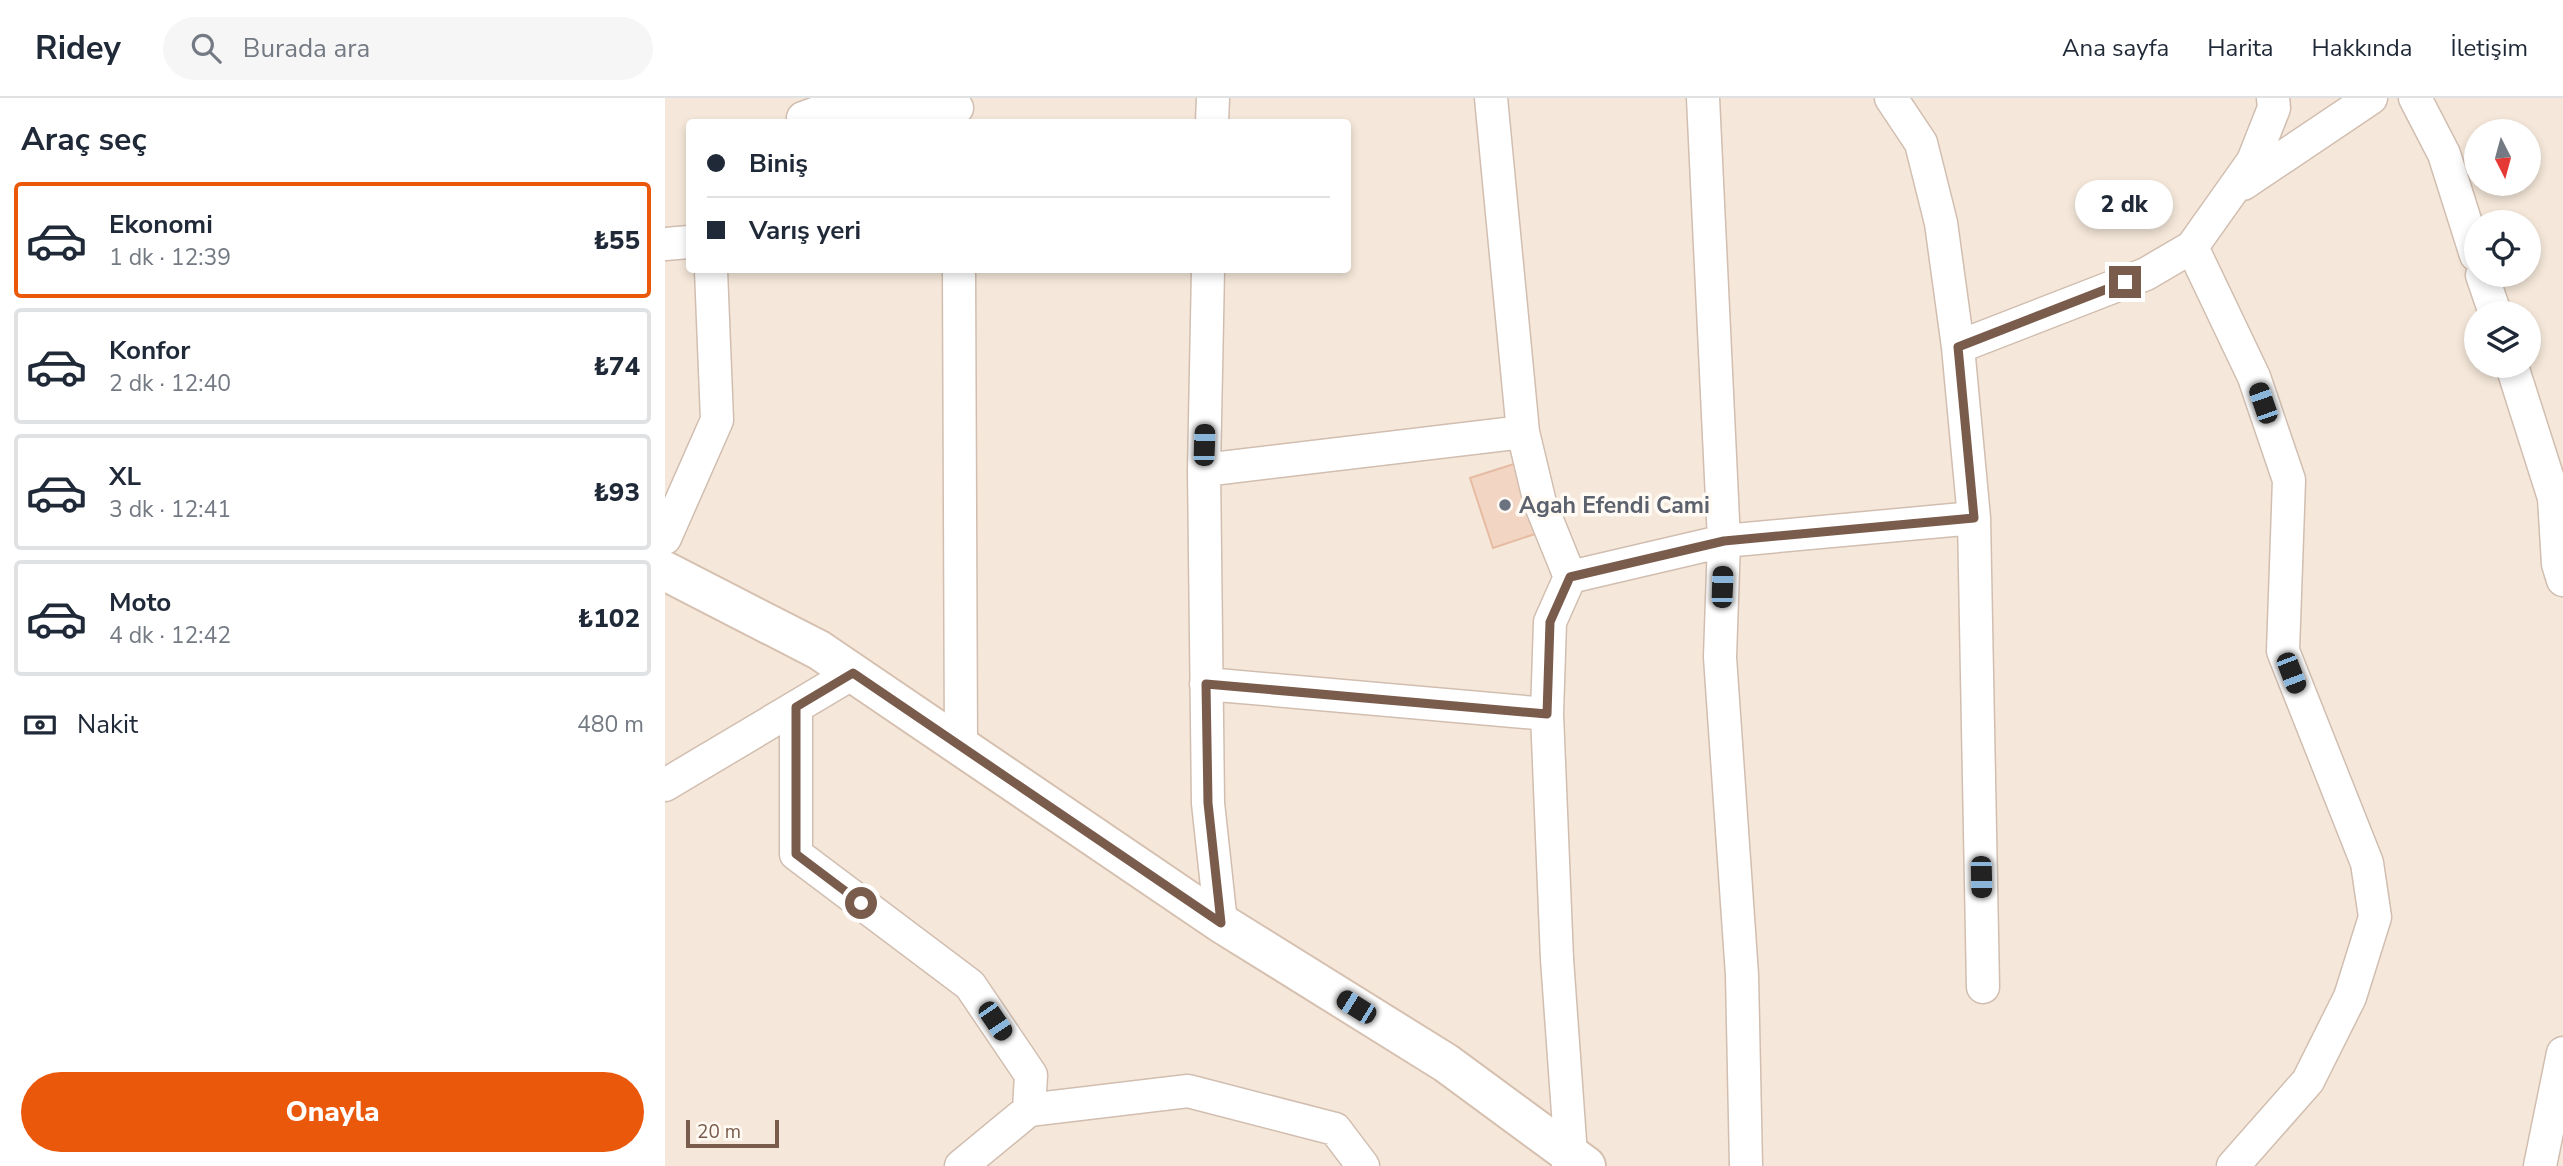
<!DOCTYPE html>
<html lang="tr">
<head>
<meta charset="utf-8">
<style>
  body { margin:0; font-family:"Nunito Sans",sans-serif; background:#f6f6f7; color:#1f2937; height:100vh; display:flex; flex-direction:column; font-size:26px; white-space:nowrap }
  * { box-sizing:border-box; margin:0 }
  p { font-size:23px; color:#747a83 }
  .icon { flex:none; width:38px; height:38px; fill:none; stroke:currentColor; stroke-width:2; stroke-linecap:round; stroke-linejoin:round }
  .map { position:relative; flex:1; overflow:hidden }
  .panel { display:flex; flex-direction:column; background:#fff; width:665px }
  .panel>* { flex:none }
  .banner { position:absolute; left:21px; top:21px; width:665px; height:154px; border-radius:7px; box-shadow:0 4px 10px #0003; display:grid; align-content:center; height:154px; padding:0 21px; background:#fff }
  .needle { width:46px; rotate:174deg }
  .buttons { position:absolute; left:1799px; top:21px; display:grid; gap:14px }
  .buttons a { display:grid; place-items:center; width:77px; height:77px; border-radius:50%; background:#fff; box-shadow:0 4px 10px #0003; font-size:35px }
  .scale { position:absolute; left:21px; bottom:18px; width:93px; box-sizing:border-box; padding-left:7px; border:4px solid #7a5c4d; border-top:0; font-size:19px; line-height:24px; white-space:nowrap; color:#7a5c4d; -webkit-text-stroke:5px #fffaf3; paint-order:stroke }
  .end { position:absolute; width:32px; height:32px; margin:-16px; border:9px solid #7a5c4d; background:#fff; box-shadow:0 0 0 4px #fff }
  .from { border-radius:50% }
  .bubble { position:absolute; height:49px; border-radius:24px; background:#fff; box-shadow:0 4px 10px #0003; font-size:23px; font-weight:800; line-height:49px; text-align:center }
  .car { position:absolute; width:21px; height:42px; margin:-21px -10px; border-radius:9px; box-shadow:0 0 5px 2px #0007; background:linear-gradient(#222 24%,#8ab4d8 0 40%,#222 0 76%,#8ab4d8 0 86%,#222 0) }
  .banner b { display:flex; align-items:center; gap:24px; height:66px; font-size:26px }
  .banner b+b { border-top:2px solid #e0e1e3 }
  .banner i { width:18px; height:18px; background:#1f2937 }
  ul { padding:0; list-style:none }
  li { display:flex; align-items:center; gap:21px; height:116px; margin:0 14px 10px; padding:0 7px; border:4px solid #e0e1e3; border-radius:7px }
  li div { flex:1 }
  li b { display:block; font-size:26px }
  li em { font-style:normal; font-weight:800 }
  li.current { border-color:#ea580c }
  li>.icon { width:63px; height:63px; stroke-width:1.5 }
  h2 { padding:0 21px; font-size:32px; line-height:84px }
  .pay { display:flex; align-items:center; gap:18px; height:77px; padding:0 21px; font-size:26px }
  .pay p { margin-inline-start:auto }
  .action { display:flex; gap:14px; margin-top:auto; padding:14px 21px }
  .action a { flex:1; height:80px; border-radius:42px; background:#ea580c; color:#fff; font-size:28px; font-weight:800; line-height:80px; text-align:center }
  header { display:flex; align-items:center; gap:42px; box-sizing:border-box; height:98px; padding:0 35px; background:#fff; border-bottom:2px solid #e0e1e3 }
  header strong { font-size:33px }
  nav { display:flex; gap:38px; margin-inline-start:auto; font-size:24px }
  .search { width:490px; height:63px; background:#f6f6f7; display:flex; align-items:center; gap:18px; box-sizing:border-box; padding:0 24px; border-radius:38px; color:#747a83; font-size:26px }
  main { display:flex; flex:1; min-height:0 }
  .map>svg:first-child { display:block }
</style>
</head>
<body>
<header>
<strong>Ridey</strong>
<div class="search"><svg class="icon" aria-label="search" viewBox="0 0 24 24"><circle cx="10" cy="10" r="6"/><path d="M15 15l6 6"/></svg>Burada ara</div>
<nav><a>Ana sayfa</a><a>Harita</a><a>Hakkında</a><a>İletişim</a></nav>
</header>
<main>
<section class="panel">
<h2>Araç seç</h2>
<ul>
<li class="current"><svg class="icon" aria-label="car" viewBox="0 0 24 24"><path d="M5 17H2v-5l4-1 3-4h7l3 4 3 1v5h-3M9 17h6M6 11h13"/><circle cx="7" cy="17" r="2"/><circle cx="17" cy="17" r="2"/></svg><div><b>Ekonomi</b><p>1 dk · 12:39</p></div><em>₺55</em></li>
<li><svg class="icon" aria-label="car" viewBox="0 0 24 24"><path d="M5 17H2v-5l4-1 3-4h7l3 4 3 1v5h-3M9 17h6M6 11h13"/><circle cx="7" cy="17" r="2"/><circle cx="17" cy="17" r="2"/></svg><div><b>Konfor</b><p>2 dk · 12:40</p></div><em>₺74</em></li>
<li><svg class="icon" aria-label="car" viewBox="0 0 24 24"><path d="M5 17H2v-5l4-1 3-4h7l3 4 3 1v5h-3M9 17h6M6 11h13"/><circle cx="7" cy="17" r="2"/><circle cx="17" cy="17" r="2"/></svg><div><b>XL</b><p>3 dk · 12:41</p></div><em>₺93</em></li>
<li><svg class="icon" aria-label="car" viewBox="0 0 24 24"><path d="M5 17H2v-5l4-1 3-4h7l3 4 3 1v5h-3M9 17h6M6 11h13"/><circle cx="7" cy="17" r="2"/><circle cx="17" cy="17" r="2"/></svg><div><b>Moto</b><p>4 dk · 12:42</p></div><em>₺102</em></li>
</ul>
<div class="pay"><svg class="icon" aria-label="cash" viewBox="0 0 24 24"><path d="M3 7h18v10H3z"/><circle cx="12" cy="12" r="2"/></svg>Nakit<p>480 m</p></div>
<div class="action"><a>Onayla</a></div>
</section>
<div class="map">
<svg width="1898" height="1068" viewBox="0 0 1898 1068">
  <rect width="100%" height="100%" fill="#fdf6ec"/>
  <!-- residential -->
  <path fill="#f5e8da" fill-rule="evenodd" d="M0,0H1898V1068H0ZM24,24H682V172H24ZM1811,33H1864V86H1811ZM1811,124H1864V177H1811ZM1811,215H1864V268H1811Z"/>
  <!-- building -->
  <path fill="#f3d5c3" stroke="#e6bba3" stroke-width="2" d="M852,365L873,435L828,450L805,380Z"/>
  <g fill="none" stroke-linecap="round" stroke-linejoin="round">
    <defs>
      <path id="street" d="M826,0L858,334L875,405L905,479L885,524L882,616L892,861L906,1057L903,1068
        M1038,0L1059,443L1055,559L1077,877L1081,1068
        M1226,0L1256,45L1276,125L1293,249L1309,420L1318,889
        M1750,0L1779,56L1811,157
        M138,20L171,8L292,10
        M547,24L548,0
        M1578,86L1706,0
        M0,146L24,144
        M1527,149L1589,279L1624,382L1618,553L1702,765L1710,819L1685,899L1643,983L1568,1068
        M294,172L296,649
        M543,172L539,372L543,705L556,825
        M1817,177L1830,215
        M1293,249L1481,176L1527,149L1588,63L1609,10L1608,0
        M1847,268L1889,400L1893,466L1898,482
        M539,372L858,334
        M0,440L52,322L46,172
        M905,479L1059,443L1309,420
        M541,586L882,616
        M131,609V756L305,887L366,977L364,1012
        M0,687L188,575
        M296,1068L364,1012L523,993L670,1031L698,1068
        M1875,1068L1898,955"/>
      <path id="secondary" d="M0,473L154,552L556,825L781,965L921,1068"/>
    </defs>
    <!-- street casing -->
    <use href="#street" stroke="#d1beb0" stroke-width="35"/>
    <!-- secondary casing -->
    <use href="#secondary" stroke="#d6c0b0" stroke-width="42"/>
    <!-- street -->
    <use href="#street" stroke="#fff" stroke-width="32"/>
    <!-- secondary -->
    <use href="#secondary" stroke="#fff" stroke-width="38"/>
  </g>
  <g fill="none" stroke-linecap="round" stroke-linejoin="round">
    <!-- route -->
    <path stroke="#7a5c4d" stroke-width="9" d="M196,805L131,756V609L188,575L556,825L543,705L541,586L882,616L885,524L905,479L1059,443L1309,420L1293,249L1460,184"/>
  </g>
  <!-- markers -->
  <circle fill="#6b7280" stroke="#fffaf3" stroke-width="2.5" cx="840" cy="407" r="7"/>
  <g text-anchor="middle" stroke-width="7" stroke-linejoin="round" paint-order="stroke">
    <!-- worship labels -->
    <g font-size="23" font-weight="bold" fill="#5b616d" stroke="#fffaf3" text-anchor="start">
      <text x="854" y="415">Agah Efendi Cami</text>
    </g>
  </g>
</svg>
<div class="buttons">
<a><svg class="needle" viewBox="-14 -14 28 28"><path d="M0-13l5 13h-10z" fill="#e53935"/><path d="M0 13l5-13h-10z" fill="#747a83"/></svg></a>
<a><svg class="icon" aria-label="locate" viewBox="0 0 24 24"><circle cx="12" cy="12" r="6"/><path d="M12 2v4M12 18v4M2 12h4M18 12h4"/></svg></a>
<a><svg class="icon" aria-label="layers" viewBox="0 0 24 24"><path d="M12 4l9 5-9 5-9-5zM3 14l9 5 9-5"/></svg></a>
</div>
<div class="scale">20 m</div>
<i class="end from" style="left:196px;top:805px"></i>
<i class="end" style="left:1460px;top:184px"></i>
<div class="bubble" style="left:1410px;top:82px;width:98px">2 dk</div>
<i class="car" style="left:1598px;top:305px;rotate:341deg"></i>
<i class="car" style="left:539px;top:347px;rotate:2deg"></i>
<i class="car" style="left:1057px;top:489px;rotate:2deg"></i>
<i class="car" style="left:1626px;top:575px;rotate:159deg"></i>
<i class="car" style="left:1316px;top:779px;rotate:179deg"></i>
<i class="car" style="left:691px;top:909px;rotate:302deg"></i>
<i class="car" style="left:330px;top:923px;rotate:146deg"></i>
<div class="banner">
<b><i class="from"></i>Biniş</b>
<b><i></i>Varış yeri</b>
</div>
</div>
</main>
</body>
</html>
